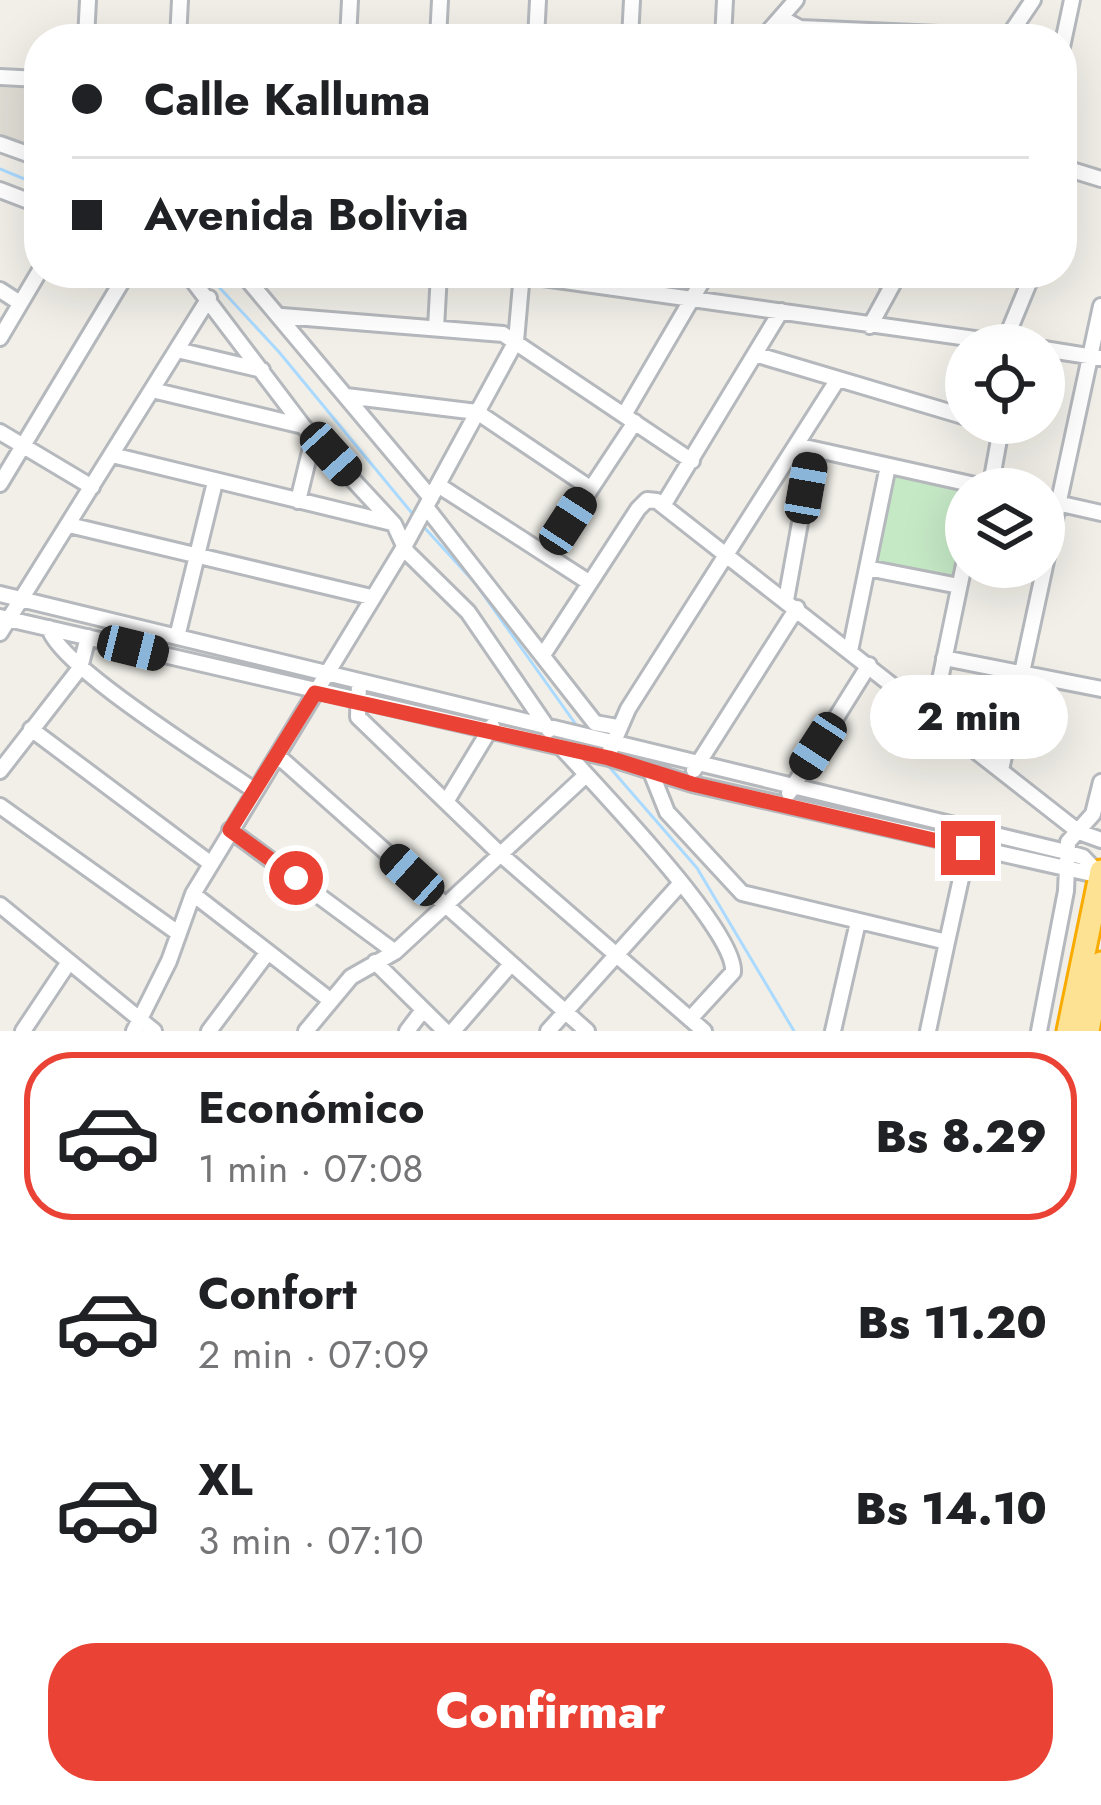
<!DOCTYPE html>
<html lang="es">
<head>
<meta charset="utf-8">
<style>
  body { margin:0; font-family:Jost,sans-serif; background:#f6f6f6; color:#202124; height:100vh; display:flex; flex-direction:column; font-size:45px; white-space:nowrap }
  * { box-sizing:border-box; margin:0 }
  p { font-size:39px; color:#757577 }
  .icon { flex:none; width:66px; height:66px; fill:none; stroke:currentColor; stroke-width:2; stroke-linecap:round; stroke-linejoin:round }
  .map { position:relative; height:1031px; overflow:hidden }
  .panel { display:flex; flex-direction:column; background:#fff; flex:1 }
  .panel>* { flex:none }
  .banner { position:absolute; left:24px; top:24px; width:1053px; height:264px; border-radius:48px; box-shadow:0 12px 48px #0002; display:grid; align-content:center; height:264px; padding:0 48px; background:#fff }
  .controls { position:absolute; left:945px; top:324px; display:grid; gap:24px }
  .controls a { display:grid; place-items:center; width:120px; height:120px; border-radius:50%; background:#fff; box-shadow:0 12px 48px #0002; font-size:60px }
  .end { position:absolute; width:54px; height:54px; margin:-27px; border:15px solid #ea4335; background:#fff; box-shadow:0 0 0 6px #fff }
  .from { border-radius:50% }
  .bubble { position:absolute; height:84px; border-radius:42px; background:#fff; box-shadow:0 12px 48px #0002; font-size:39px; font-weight:800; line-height:84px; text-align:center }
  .car { position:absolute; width:36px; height:72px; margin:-36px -18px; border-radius:15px; box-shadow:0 0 9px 3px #0007; background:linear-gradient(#222 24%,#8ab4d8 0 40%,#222 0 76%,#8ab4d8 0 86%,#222 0) }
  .banner b { display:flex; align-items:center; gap:42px; height:114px; font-size:45px }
  .banner b+b { border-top:3px solid #e0e0e0 }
  .banner i { width:30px; height:30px; background:#202124 }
  ul { padding:21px 0 0; list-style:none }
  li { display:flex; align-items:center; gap:36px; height:168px; margin:0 24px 18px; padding:0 24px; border:6px solid transparent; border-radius:48px }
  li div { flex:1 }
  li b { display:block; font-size:45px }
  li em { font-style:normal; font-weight:800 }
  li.on { border-color:#ea4335 }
  li>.icon { width:108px; height:108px; stroke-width:1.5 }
  .button { display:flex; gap:24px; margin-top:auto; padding:24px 48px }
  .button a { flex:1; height:138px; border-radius:48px; background:#ea4335; color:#fff; font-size:48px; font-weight:800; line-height:138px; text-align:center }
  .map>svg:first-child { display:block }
</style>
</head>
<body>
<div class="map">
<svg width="1101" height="1031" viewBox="0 0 1101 1031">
  <rect width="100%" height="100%" fill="#f1efe8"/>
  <!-- education -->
  <path fill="#e1ded6" d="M0,87L39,89V154L0,140Z"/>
  <!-- green -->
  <path fill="#c5e8c5" d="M895,475L966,491V522L953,579L876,562Z"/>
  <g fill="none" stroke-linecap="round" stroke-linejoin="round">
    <!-- stream -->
    <path stroke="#aadaff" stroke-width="3" d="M0,169L39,185
      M206,273L279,352L416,518
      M422,525L475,583L577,726
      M605,762L697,868L794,1031"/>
    <defs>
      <path id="minor" d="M781,18L800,28L1008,37
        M1008,37L1033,0
        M86,39L88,0
        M178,39L180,0
        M348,39L350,0
        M438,39L440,0
        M536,39L538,0
        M630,39L632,0
        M723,39L725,0
        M762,39L796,0
        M1062,47L1072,0
        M0,77L39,79
        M0,144L39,158
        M1062,167L1101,179
        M0,190L39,205
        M187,273L303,426L394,524L407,552L468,612L549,730
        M242,273L431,498
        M873,273L892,285
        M522,275L1018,345
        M0,290L20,303
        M282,316L503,334L692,461
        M870,326L899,273
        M436,328L439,273
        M0,338L39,272
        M1004,343L1033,273
        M1044,349L1101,358
        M177,350L262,370
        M758,355L966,417
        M152,390L303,426
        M346,396L477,412L590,488
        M624,415L707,273
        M0,432L92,487
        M800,446L993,489
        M112,455L392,523
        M0,484L127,273
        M438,485L590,583
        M990,489L1002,423
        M1044,500L1101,513
        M298,501L314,435
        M664,504L781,311
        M426,507L595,723L617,727
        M69,525L371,597
        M547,555L635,422
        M867,568L959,586
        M0,594L1066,852L1083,857L1100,875
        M786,600L813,451
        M0,617L609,758L692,784L1101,876
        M49,628C58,666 216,763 255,791
        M0,633L209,298
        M177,637L215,482
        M850,651L888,466
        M543,655L638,509L647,500L657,501L1079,832L1101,840
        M944,658L1101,689
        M359,683L358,717L499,853L704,1031
        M932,718L966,555
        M31,729L210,863
        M562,748C595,785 737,931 733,972L690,1019
        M609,753L628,709L838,379
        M278,756L587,1031
        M694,770L797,608
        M1001,770L1101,306
        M0,771L80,668L88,637
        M651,772L667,812L742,893L947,942L928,1031
        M789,793L869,665
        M446,802L492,726
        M0,806L178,933
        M230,830L395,952
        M193,894L330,1000
        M0,905L154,1031
        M947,942L969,842
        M375,962L445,1031
        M23,1031L69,962
        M134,1031L169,961L193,894L404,547L516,341L522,273
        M209,1031L268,952
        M306,1031L351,977L395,952L586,775
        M407,1031L423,1010
        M453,1031L511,964
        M548,1031L681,883
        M833,1031L858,922
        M1039,1031L1066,891L1068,842L1093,814L1101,782"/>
      <path id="highway" d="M1068,1031L1101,871
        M1088,1031L1101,963"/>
    </defs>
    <!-- minor casing -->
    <use href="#minor" stroke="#b5b8bc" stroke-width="20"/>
    <!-- highway casing -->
    <use href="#highway" stroke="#f9ab00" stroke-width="27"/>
    <!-- minor -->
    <use href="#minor" stroke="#fff" stroke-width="14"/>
    <!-- highway -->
    <use href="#highway" stroke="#fde293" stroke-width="21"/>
  </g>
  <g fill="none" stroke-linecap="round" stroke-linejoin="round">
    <!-- route -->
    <path stroke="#ea4335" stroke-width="15" d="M296,878L230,830L315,693L609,758L692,784L968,848"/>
  </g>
</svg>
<div class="controls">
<a><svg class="icon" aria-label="locate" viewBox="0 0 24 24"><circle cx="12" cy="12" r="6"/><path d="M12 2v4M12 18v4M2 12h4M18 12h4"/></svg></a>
<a><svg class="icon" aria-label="layers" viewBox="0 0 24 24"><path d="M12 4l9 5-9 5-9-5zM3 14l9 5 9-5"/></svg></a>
</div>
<i class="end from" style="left:296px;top:878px"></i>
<i class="end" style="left:968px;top:848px"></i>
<div class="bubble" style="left:870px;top:675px;width:198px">2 min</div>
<i class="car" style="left:331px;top:454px;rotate:138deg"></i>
<i class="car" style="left:806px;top:488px;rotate:10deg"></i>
<i class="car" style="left:568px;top:521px;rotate:33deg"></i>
<i class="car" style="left:133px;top:648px;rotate:104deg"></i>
<i class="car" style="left:818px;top:746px;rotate:213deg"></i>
<i class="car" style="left:412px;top:875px;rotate:312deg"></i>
<div class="banner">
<b><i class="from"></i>Calle Kalluma</b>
<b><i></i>Avenida Bolivia</b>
</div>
</div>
<section class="panel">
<ul>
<li class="on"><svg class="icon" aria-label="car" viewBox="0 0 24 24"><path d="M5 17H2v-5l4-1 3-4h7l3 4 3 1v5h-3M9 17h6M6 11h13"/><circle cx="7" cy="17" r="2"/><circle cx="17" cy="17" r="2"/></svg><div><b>Económico</b><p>1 min · 07:08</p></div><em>Bs 8.29</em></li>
<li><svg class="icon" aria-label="car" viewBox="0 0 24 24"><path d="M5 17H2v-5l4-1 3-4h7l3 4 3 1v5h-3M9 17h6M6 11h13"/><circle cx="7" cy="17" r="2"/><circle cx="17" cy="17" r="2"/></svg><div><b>Confort</b><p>2 min · 07:09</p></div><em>Bs 11.20</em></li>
<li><svg class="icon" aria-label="car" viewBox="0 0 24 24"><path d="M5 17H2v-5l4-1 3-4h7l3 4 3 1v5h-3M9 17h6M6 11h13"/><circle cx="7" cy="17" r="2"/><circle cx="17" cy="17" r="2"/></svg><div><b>XL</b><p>3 min · 07:10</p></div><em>Bs 14.10</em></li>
</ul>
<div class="button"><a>Confirmar</a></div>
</section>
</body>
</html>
